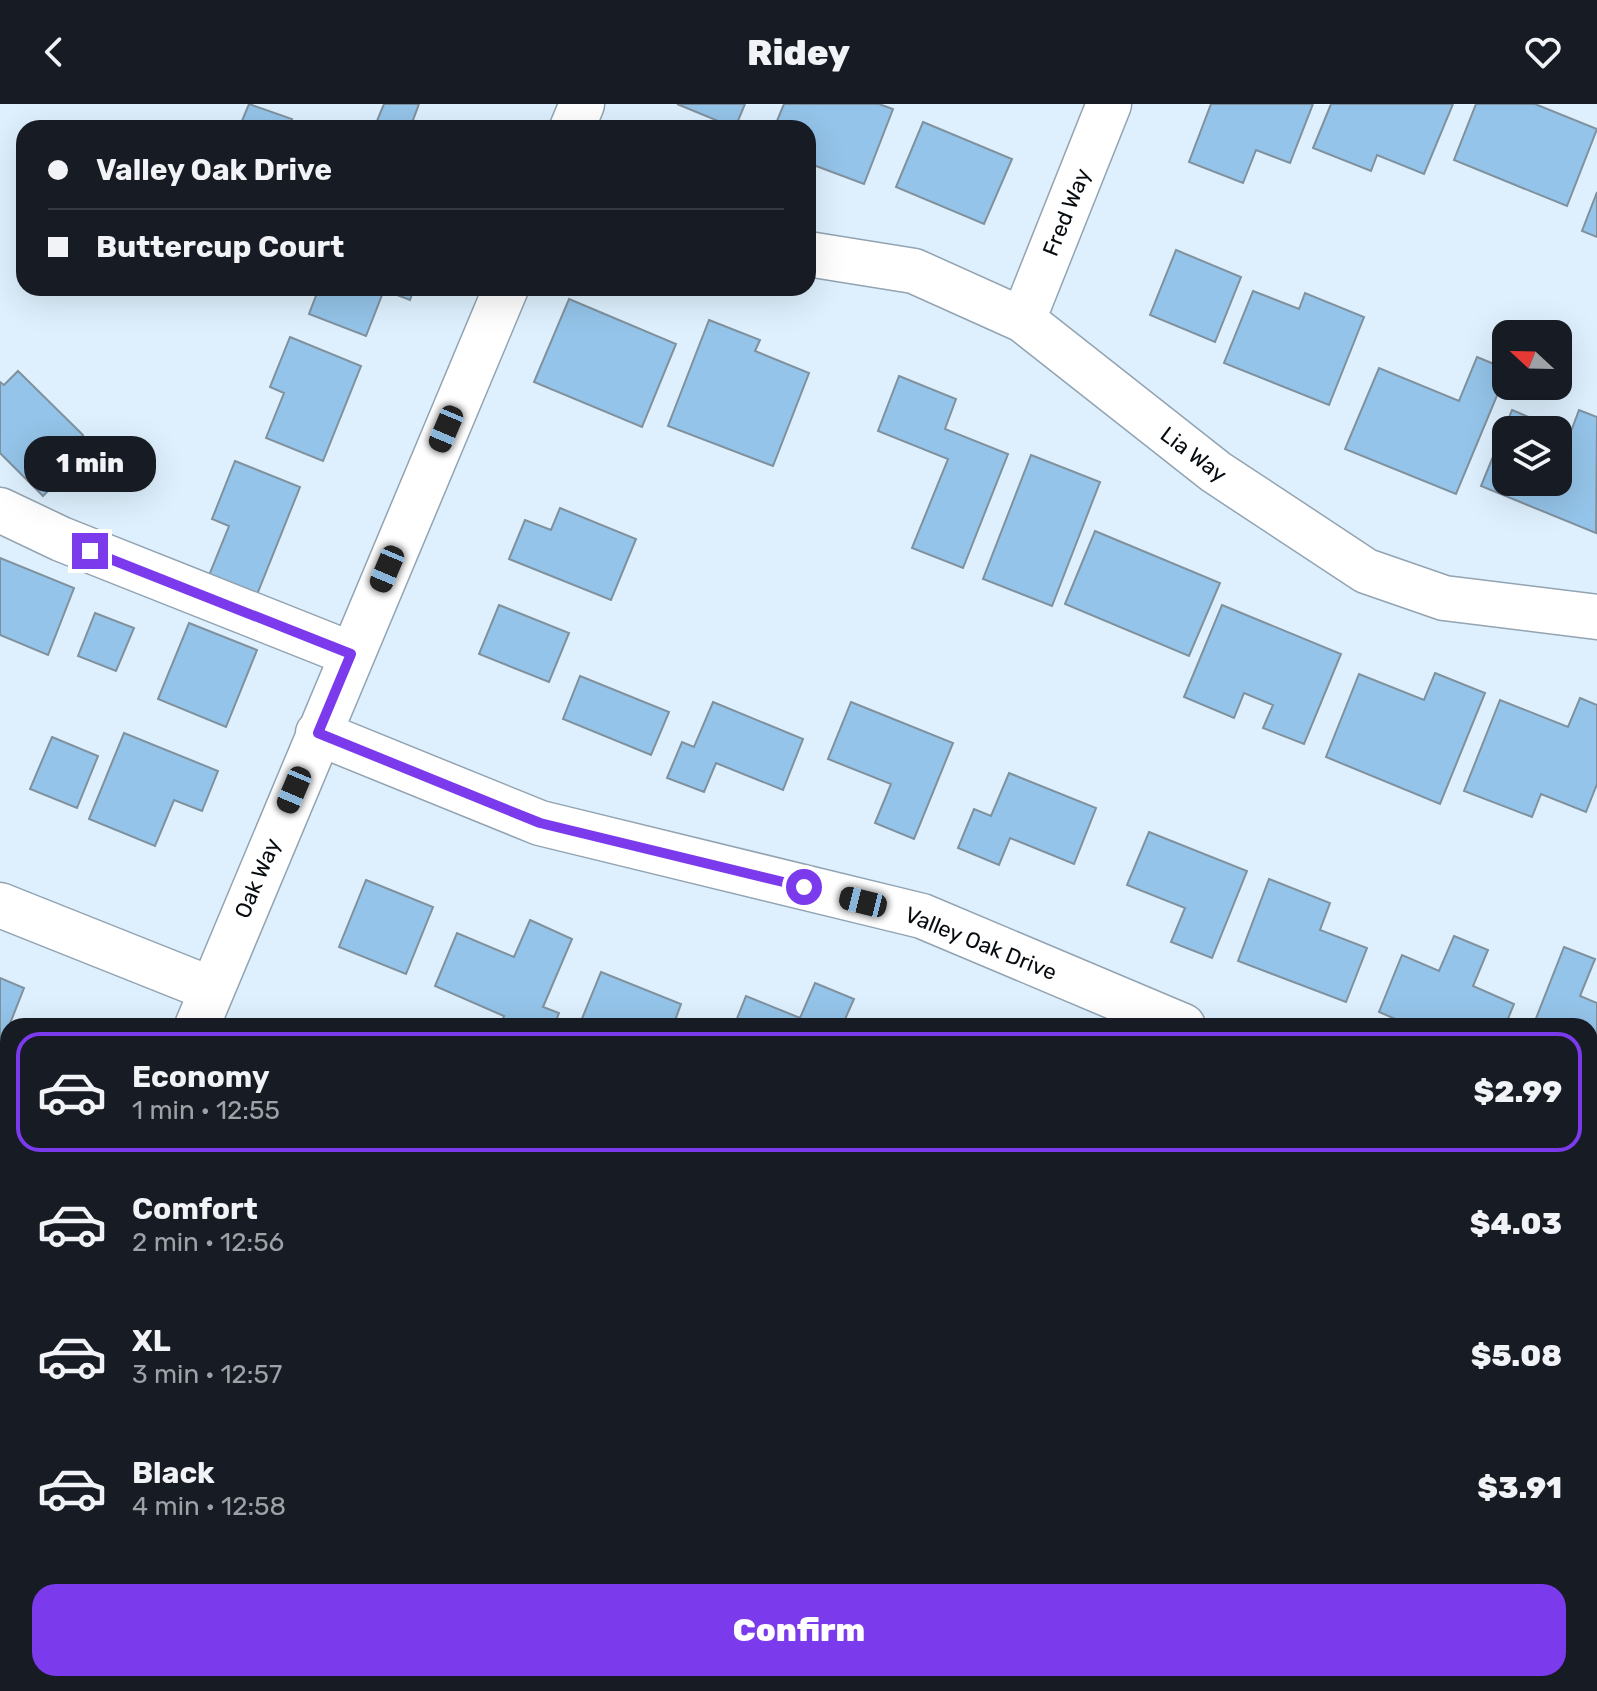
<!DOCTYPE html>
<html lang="en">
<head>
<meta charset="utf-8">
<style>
  body { margin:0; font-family:Rubik,sans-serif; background:#242831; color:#f1f3f6; height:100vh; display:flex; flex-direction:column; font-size:30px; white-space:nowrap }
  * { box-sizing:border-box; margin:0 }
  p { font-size:26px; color:#9ea1a6 }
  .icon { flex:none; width:44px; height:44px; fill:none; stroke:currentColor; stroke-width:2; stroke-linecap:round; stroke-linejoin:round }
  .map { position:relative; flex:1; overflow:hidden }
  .drawer { position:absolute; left:0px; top:914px; width:1598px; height:674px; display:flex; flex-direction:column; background:#171b24; border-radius:24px 24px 0 0; box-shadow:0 8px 32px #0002 }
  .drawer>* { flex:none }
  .banner { position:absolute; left:16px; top:16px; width:800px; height:176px; border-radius:24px; box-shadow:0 8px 32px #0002; display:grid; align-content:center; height:176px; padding:0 32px; background:#171b24 }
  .needle { width:52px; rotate:292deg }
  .tools { position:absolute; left:1492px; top:216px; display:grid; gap:16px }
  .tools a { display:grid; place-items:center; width:80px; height:80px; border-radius:16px; background:#171b24; box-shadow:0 8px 32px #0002; font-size:40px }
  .end { position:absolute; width:36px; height:36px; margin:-18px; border:10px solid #7c3aed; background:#fff; box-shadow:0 0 0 4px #fff }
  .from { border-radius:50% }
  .bubble { position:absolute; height:56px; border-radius:24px; background:#171b24; box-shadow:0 8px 32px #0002; font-size:26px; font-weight:800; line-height:56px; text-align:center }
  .car { position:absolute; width:24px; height:48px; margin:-24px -12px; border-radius:10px; box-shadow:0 0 6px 2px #0007; background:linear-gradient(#222 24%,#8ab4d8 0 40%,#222 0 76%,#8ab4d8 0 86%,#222 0) }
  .banner b { display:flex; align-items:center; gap:28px; height:76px; font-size:30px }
  .banner b+b { border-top:2px solid #363941 }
  .banner i { width:20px; height:20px; background:#f1f3f6 }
  ul { padding:14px 0 0; list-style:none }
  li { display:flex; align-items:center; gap:24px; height:120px; margin:0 16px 12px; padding:0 16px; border:4px solid transparent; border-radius:24px }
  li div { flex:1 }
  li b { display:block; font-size:30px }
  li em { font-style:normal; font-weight:800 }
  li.selected { border-color:#7c3aed }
  li>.icon { width:72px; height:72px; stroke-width:1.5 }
  .primary-button { display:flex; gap:16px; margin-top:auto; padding:16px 32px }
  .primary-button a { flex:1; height:92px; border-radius:24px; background:#7c3aed; color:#fff; font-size:32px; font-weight:800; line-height:92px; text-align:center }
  header { display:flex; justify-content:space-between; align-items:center; height:104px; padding:0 32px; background:#171b24; font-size:36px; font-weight:800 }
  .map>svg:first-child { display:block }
</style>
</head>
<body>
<header><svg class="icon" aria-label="back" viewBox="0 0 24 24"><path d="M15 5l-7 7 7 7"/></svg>Ridey<svg class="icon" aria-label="heart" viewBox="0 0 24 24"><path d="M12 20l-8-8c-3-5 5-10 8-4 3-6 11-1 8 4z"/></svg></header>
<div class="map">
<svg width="1597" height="1587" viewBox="0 0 1597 1587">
  <rect width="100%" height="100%" fill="#def0fe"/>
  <!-- building -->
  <path fill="#94c4e9" stroke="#80919e" stroke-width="2" fill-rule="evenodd" d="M249,0L292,15L289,24H239Z
    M384,0H419L410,24H374Z
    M677,0H745L735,24Z
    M784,0H879L893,5L864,80L808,59V24H774Z
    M1211,0H1313L1290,59L1256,46L1243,79L1189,58Z
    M1331,0H1453L1424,70L1377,51L1371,67L1313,44Z
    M1476,0H1535L1597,25L1567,102L1454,56Z
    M923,18L1012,55L984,120L896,83Z
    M1597,88V133L1582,127Z
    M1176,146L1241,173L1215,238L1150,211Z
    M319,184H414L410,196L384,186L366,232L309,210Z
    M1253,187L1299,205L1305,189L1364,213L1329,301L1224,259Z
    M569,195L676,240L642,323L534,278Z
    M709,216L760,236L755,247L809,269L773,362L668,322Z
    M290,233L361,262L323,357L266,334L284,289L270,283Z
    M1477,253L1506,265V270L1456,390L1345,345L1379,264L1459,297Z
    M18,267L83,331L65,350L75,360L43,392L0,349V278L4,281Z
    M899,272L956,295L945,325L1008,350L963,464L912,444L948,355L878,327Z
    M1512,306L1570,330L1579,306L1597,313L1596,429L1481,382ZM1506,326H1558V378H1506Z
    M1031,351L1100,378L1052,502L983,475Z
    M235,357L300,383L256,493L208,474L229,422L212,415Z
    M560,404L636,435L611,496L509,455L525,416L551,426Z
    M1095,427L1220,479L1189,552L1065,500Z
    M0,454L74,484L48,551L0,531Z
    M499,501L569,529L549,578L479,550Z
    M1222,501L1341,550L1304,640L1263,624L1273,601L1244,589L1234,614L1184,593Z
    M95,509L134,524L116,567L78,552Z
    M189,519L257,546L226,623L158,595Z
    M1435,569L1485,589L1440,700L1326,653L1359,570L1424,596Z
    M580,572L669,608L651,651L563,615Z
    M1580,594L1597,601V680L1586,708L1541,690L1532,713L1464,687L1500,596L1568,623Z
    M713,598L803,635L783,686L716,659L704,688L667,674L682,638L694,643Z
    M851,598L953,639L914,735L875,719L891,680L828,655Z
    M124,629L218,667L202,707L174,696L155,742L89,715Z
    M52,633L98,652L77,704L30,685Z
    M1009,669L1096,704L1074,760L1010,734L999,761L958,744L974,705L991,712Z
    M1149,728L1247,767L1212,854L1171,838L1185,804L1127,781Z
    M1269,775L1330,799L1320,826L1367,844L1346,898L1238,857Z
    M366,776L433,803L406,870L339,843Z
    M530,816L572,835L543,903L559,909L554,922H500L504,912L435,882L457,829L514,853Z
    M1454,832L1488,846L1473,882L1514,900L1505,922H1412L1379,908L1402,851L1439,867Z
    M1564,843L1595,855L1580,892L1597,899V983L1590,980V922H1533Z
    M601,868L681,900L673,922H579Z
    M0,874L24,884L0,945Z
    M815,879L854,895L842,922H734L746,892L800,914Z
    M1597,1376V1472L1590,1469V1392Z
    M1590,1523L1597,1526V1587H1571L1554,1580H1590Z
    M261,1580H319L321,1587H263Z
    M928,1580H956L973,1587H925Z
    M995,1580H1041L1039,1587H992Z"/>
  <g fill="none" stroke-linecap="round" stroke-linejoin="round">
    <defs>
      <path id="minor" d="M572,24L582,0
        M808,150L914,167L1023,216L1216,368L1366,467L1444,494L1597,513
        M1023,216L1109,0
        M0,406L61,435L351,550
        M318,629L540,719L922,812L1183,922
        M0,801L211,885
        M197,922L506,184
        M0,1436L8,1416
        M1345,1580L1362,1587
        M1399,1587L1402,1580"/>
    </defs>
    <!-- minor casing -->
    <use href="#minor" stroke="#92a3b1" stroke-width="47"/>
    <!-- minor -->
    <use href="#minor" stroke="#fff" stroke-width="44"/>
  </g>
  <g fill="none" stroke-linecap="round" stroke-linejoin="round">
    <!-- route -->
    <path stroke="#7c3aed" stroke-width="10" d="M90,447L351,550L318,629L540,719L804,783"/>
  </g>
  <g text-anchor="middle" stroke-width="6" stroke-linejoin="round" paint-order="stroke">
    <!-- street labels -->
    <g font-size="22" fill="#070c11" stroke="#fff">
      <text transform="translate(1066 108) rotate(-68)" y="8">Fred Way</text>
      <text transform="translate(1194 350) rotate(37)" y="8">Lia Way</text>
      <text transform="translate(257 774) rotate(-67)" y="8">Oak Way</text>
      <text transform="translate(981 839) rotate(22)" y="8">Valley Oak Drive</text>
    </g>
  </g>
</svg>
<div class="tools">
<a><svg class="needle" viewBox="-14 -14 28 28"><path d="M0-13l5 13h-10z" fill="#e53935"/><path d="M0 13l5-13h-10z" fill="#9ea1a6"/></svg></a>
<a><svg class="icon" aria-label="layers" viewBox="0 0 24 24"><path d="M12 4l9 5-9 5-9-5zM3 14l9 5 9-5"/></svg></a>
</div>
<i class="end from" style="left:804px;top:783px"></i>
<i class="end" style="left:90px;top:447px"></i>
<div class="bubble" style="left:24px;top:332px;width:132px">1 min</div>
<i class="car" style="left:446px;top:325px;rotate:203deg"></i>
<i class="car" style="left:387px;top:465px;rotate:203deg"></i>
<i class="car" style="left:294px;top:686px;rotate:203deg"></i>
<i class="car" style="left:863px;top:798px;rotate:284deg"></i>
<div class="banner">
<b><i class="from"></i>Valley Oak Drive</b>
<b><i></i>Buttercup Court</b>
</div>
<section class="drawer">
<ul>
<li class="selected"><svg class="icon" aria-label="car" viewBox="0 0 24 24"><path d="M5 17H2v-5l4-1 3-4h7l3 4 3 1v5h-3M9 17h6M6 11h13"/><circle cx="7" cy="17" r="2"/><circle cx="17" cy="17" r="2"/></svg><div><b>Economy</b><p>1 min · 12:55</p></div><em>$2.99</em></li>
<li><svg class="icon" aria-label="car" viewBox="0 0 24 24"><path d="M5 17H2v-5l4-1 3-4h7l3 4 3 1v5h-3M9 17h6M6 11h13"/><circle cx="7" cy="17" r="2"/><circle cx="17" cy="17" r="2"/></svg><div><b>Comfort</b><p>2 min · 12:56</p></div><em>$4.03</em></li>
<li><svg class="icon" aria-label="car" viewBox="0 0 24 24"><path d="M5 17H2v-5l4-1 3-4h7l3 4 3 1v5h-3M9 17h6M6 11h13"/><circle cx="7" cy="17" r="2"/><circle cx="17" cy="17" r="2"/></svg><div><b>XL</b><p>3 min · 12:57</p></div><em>$5.08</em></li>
<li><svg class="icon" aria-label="car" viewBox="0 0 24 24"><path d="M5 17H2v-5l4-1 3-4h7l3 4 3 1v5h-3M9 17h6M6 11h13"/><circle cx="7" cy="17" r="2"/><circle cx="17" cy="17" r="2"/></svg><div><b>Black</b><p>4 min · 12:58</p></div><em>$3.91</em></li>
</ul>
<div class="primary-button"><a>Confirm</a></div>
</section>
</div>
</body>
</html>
